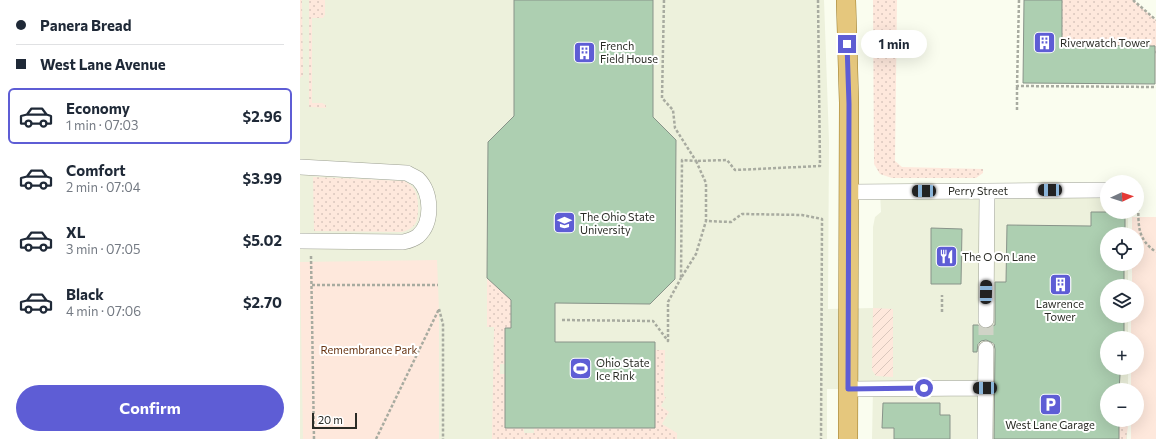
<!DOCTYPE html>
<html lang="en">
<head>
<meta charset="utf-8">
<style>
  body { margin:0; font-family:Commissioner,sans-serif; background:#f2f2f3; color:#1f2937; height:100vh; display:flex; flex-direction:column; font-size:15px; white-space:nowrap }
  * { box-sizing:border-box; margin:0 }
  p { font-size:13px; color:#747a83 }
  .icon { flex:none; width:22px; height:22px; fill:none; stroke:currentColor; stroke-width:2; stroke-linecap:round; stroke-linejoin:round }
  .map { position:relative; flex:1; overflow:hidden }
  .panel { display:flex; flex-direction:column; background:#fff; width:300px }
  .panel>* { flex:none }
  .top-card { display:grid; align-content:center; height:88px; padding:0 16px; background:#fff }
  .needle { width:26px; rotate:87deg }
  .buttons { position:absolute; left:800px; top:175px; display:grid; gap:8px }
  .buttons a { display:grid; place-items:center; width:44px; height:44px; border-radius:50%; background:#fff; box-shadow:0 4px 16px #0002; font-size:20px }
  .scale { position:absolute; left:12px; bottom:10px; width:45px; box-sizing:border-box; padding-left:4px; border:2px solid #2a2b25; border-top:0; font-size:11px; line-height:14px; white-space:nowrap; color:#2a2b25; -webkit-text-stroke:3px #fff; paint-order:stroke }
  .end { position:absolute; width:18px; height:18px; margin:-9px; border:5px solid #5e5dd5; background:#fff; box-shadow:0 0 0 2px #fff }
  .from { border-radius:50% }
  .bubble { position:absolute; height:28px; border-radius:14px; background:#fff; box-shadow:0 4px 16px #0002; font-size:13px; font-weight:700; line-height:28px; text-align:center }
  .car { position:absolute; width:12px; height:24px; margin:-12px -6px; border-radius:5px; box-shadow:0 0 3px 1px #0007; background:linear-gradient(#222 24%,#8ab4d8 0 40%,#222 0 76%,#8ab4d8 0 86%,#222 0) }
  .top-card b { display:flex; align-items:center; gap:14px; height:38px; font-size:15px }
  .top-card b+b { border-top:1px solid #e0e1e3 }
  .top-card i { width:10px; height:10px; background:#1f2937 }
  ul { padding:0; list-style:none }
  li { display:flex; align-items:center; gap:12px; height:56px; margin:0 8px 6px; padding:0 8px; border:2px solid transparent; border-radius:6px }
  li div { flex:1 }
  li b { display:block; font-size:15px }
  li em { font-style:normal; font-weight:700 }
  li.current { border-color:#5e5dd5 }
  li>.icon { width:36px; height:36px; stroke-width:1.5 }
  .button { display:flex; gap:8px; margin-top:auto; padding:8px 16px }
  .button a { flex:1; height:46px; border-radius:24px; background:#5e5dd5; color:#fff; font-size:16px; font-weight:700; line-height:46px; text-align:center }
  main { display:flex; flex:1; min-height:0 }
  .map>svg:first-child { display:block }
</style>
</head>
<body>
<main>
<section class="panel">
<div class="top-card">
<b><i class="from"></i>Panera Bread</b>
<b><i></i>West Lane Avenue</b>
</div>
<ul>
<li class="current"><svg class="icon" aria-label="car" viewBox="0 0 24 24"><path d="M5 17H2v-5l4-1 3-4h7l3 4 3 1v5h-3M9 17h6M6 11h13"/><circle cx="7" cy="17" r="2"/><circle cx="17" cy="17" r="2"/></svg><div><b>Economy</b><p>1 min · 07:03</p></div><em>$2.96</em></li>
<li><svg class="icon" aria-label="car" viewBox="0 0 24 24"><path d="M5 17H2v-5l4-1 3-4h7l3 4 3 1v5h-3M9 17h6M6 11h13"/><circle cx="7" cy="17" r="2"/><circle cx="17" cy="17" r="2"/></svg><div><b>Comfort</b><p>2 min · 07:04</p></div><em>$3.99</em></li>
<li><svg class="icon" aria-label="car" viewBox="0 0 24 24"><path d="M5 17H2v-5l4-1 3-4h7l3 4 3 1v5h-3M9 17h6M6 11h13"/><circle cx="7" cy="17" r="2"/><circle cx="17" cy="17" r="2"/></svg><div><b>XL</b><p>3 min · 07:05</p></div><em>$5.02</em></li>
<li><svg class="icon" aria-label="car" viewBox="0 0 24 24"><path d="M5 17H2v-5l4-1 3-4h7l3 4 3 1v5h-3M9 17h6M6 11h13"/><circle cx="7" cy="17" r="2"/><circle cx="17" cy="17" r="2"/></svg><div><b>Black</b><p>4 min · 07:06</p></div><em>$2.70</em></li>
</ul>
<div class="button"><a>Confirm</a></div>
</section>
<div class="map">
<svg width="856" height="439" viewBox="0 0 856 439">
  <defs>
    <pattern id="grass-dots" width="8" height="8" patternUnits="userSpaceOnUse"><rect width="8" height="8" fill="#fee8dc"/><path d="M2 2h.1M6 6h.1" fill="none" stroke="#dac7bd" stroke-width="1.8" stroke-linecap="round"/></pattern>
    <pattern id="garden-furrows" width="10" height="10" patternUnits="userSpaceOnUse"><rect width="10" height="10" fill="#fee8dc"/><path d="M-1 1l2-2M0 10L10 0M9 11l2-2" fill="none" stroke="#dac7bd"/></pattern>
  </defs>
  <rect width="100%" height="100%" fill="#fafdef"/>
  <!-- built -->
  <path fill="#edf1dc" d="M0,0H524L529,141L528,309L573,308V227L575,217L581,212L580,192L807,190V212H828V234H807V264H828V286H807V316H828V338H807V368H828V390H807V420H827V439H572L573,389H527V439H0Z"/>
  <!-- grass -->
  <path fill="url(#grass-dots)" d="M0,0H2L3,75L0,78Z
    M9,0H25V15L23,18H12V103H22L26,105V108L9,107Z
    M573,0H597L595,161L602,167L683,169V173L676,178H592L580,174L574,164Z
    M762,0H833L856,20V87L855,46L766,45L762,41Z
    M13,177L104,181C116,187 118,195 118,208C118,222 116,228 102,232L14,231Z
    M187,278L211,300V328L205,364H200V374H205L224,428V433H234V428H354V350H365L364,396L366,397L361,406L369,412L362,424L377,433V439H192L194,327H187Z
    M819,420H829L826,439H819Z"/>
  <!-- park -->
  <path fill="#fee8dc" d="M832,217H856V439H831V420H837V390H831V368H837V338H831V316H837V286H832V264H837V234H832Z
    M137,260L139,309V439H3L0,262Z"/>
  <!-- garden -->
  <path fill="url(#garden-furrows)" d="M573,308L593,309V377L576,376L572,370Z"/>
  <!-- building -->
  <path fill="#adcfb1" stroke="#889389" d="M214,0H353V117L376,140L375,279L350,304L255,303V342H355V428H205V328H211V300L187,278L188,142L214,116Z
    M724,0H762V45L855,46V84L723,83Z
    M791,212H825V234H807V264H824V286H807V316H824V338H807V368H819L820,375L819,390H807V420H819V439H694L695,349L694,344L691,342L686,340L681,341L678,344L677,352H673V325H678L681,328L686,329L695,325V282H706L707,225L791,226Z
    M631,228L662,229L661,284H631Z
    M583,403H640V415H650V439H594V428H582Z"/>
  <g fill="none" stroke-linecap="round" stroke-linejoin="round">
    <!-- minor-tunnel -->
    <path stroke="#d0d3c7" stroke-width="15" stroke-dasharray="15 8" stroke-linecap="butt" d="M686,320V349"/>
    <defs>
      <path id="minor" d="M0,167L107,173C110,175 115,177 118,179C132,193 133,223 118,236C114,239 108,241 103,242L0,241
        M548,192L807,190
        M686,320L687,191
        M548,389L685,388
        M685,439L686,349"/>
      <path id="major" d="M546,0L549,103L548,439"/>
    </defs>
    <!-- minor casing -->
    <use href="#minor" stroke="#9da093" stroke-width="16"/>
    <!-- major casing -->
    <use href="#major" stroke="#987826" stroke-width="20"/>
    <!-- path -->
    <path stroke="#a8aba0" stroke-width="2.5" stroke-dasharray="3 2" stroke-linecap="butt" d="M364,0L362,98L373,110L375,128L396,161L382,160L381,278L396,254L406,221
      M518,0L520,166L435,170L427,160L396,161L406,183V221L431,222L442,214L502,215L522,219L521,439
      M719,0L717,86L856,87
      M833,0L856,20
      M855,52H856
      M717,110V86
      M837,198L838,203C839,225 836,238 856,252
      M11,256L14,439
      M12,285H138
      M139,309L143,324V439
      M642,312V295
      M262,320L353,321L368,341V302L381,278
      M76,439L139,309"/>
    <!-- minor -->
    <use href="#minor" stroke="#fff" stroke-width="15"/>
    <!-- major -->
    <use href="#major" stroke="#e5c77d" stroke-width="19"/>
  </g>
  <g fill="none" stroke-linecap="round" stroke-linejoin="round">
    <!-- route -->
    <path stroke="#5e5dd5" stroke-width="5" d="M547,44L549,104L548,389L624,388"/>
  </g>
  <!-- icons -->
  <defs>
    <symbol id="building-square" viewBox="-11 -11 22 22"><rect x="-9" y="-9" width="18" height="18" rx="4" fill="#5e5dd5" stroke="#fff"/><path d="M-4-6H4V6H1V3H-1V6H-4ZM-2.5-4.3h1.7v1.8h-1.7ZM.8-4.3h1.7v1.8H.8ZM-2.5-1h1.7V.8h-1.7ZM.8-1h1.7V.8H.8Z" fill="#fff"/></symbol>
    <symbol id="university-square" viewBox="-11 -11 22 22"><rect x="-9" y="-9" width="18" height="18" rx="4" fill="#5e5dd5" stroke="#fff"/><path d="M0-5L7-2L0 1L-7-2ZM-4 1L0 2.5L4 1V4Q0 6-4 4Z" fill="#fff"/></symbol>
    <symbol id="restaurant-square" viewBox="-11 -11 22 22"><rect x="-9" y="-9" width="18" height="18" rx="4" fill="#5e5dd5" stroke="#fff"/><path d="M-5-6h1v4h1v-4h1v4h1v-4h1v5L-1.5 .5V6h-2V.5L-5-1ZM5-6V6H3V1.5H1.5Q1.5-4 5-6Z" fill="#fff"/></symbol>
    <symbol id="stadium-square" viewBox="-11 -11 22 22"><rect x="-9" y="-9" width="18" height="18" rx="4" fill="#5e5dd5" stroke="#fff"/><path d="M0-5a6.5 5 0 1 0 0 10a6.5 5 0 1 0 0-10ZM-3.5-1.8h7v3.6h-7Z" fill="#fff"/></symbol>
    <symbol id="parking-square" viewBox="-11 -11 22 22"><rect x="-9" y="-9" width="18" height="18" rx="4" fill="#5e5dd5" stroke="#fff"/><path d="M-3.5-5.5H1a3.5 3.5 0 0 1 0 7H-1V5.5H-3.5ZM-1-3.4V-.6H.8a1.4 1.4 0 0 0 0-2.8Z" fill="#fff"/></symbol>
  </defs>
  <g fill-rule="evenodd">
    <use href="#building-square" x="732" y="30" width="25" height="25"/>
    <use href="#building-square" x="272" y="40" width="25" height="25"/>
    <use href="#university-square" x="252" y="210" width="25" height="25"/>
    <use href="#restaurant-square" x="634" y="244" width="25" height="25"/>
    <use href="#building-square" x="748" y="272" width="25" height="25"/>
    <use href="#stadium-square" x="268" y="356" width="25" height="25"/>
    <use href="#parking-square" x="738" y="392" width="25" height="25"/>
  </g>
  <g text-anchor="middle" stroke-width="4" stroke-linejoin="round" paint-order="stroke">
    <!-- poi labels -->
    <g font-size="11" fill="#2a2b25" stroke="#fff" text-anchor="start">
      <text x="760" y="47">Riverwatch Tower</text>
      <text x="300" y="50">French<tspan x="300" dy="13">Field House</tspan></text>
      <text x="280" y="221">The Ohio State<tspan x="280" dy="13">University</tspan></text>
      <text x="662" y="261">The O On Lane</text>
      <text x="760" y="308" text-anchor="middle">Lawrence<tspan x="760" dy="13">Tower</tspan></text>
      <text x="296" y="367">Ohio State<tspan x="296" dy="13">Ice Rink</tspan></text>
      <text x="750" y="429" text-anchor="middle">West Lane Garage</text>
    </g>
    <!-- street labels -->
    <g font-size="11" fill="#2a2b25" stroke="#fff">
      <text x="678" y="195">Perry Street</text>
    </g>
    <!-- park labels -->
    <g font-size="11" fill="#673412" stroke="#fff">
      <text x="69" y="354">Remembrance Park</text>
    </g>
  </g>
</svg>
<div class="buttons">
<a><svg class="needle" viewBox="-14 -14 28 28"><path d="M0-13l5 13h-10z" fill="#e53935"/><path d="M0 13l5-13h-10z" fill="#747a83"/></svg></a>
<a><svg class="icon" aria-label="locate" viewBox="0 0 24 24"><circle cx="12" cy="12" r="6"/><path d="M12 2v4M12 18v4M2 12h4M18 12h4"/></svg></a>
<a><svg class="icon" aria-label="layers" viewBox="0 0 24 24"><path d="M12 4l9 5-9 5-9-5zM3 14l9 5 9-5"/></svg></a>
<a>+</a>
<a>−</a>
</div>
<div class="scale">20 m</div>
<i class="end from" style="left:624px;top:388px"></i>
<i class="end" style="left:547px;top:44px"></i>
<div class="bubble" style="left:561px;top:30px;width:66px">1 min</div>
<i class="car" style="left:750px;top:190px;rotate:270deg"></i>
<i class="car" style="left:624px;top:191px;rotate:270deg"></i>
<i class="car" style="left:686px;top:292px;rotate:1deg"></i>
<i class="car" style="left:685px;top:388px;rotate:270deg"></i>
</div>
</main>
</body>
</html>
